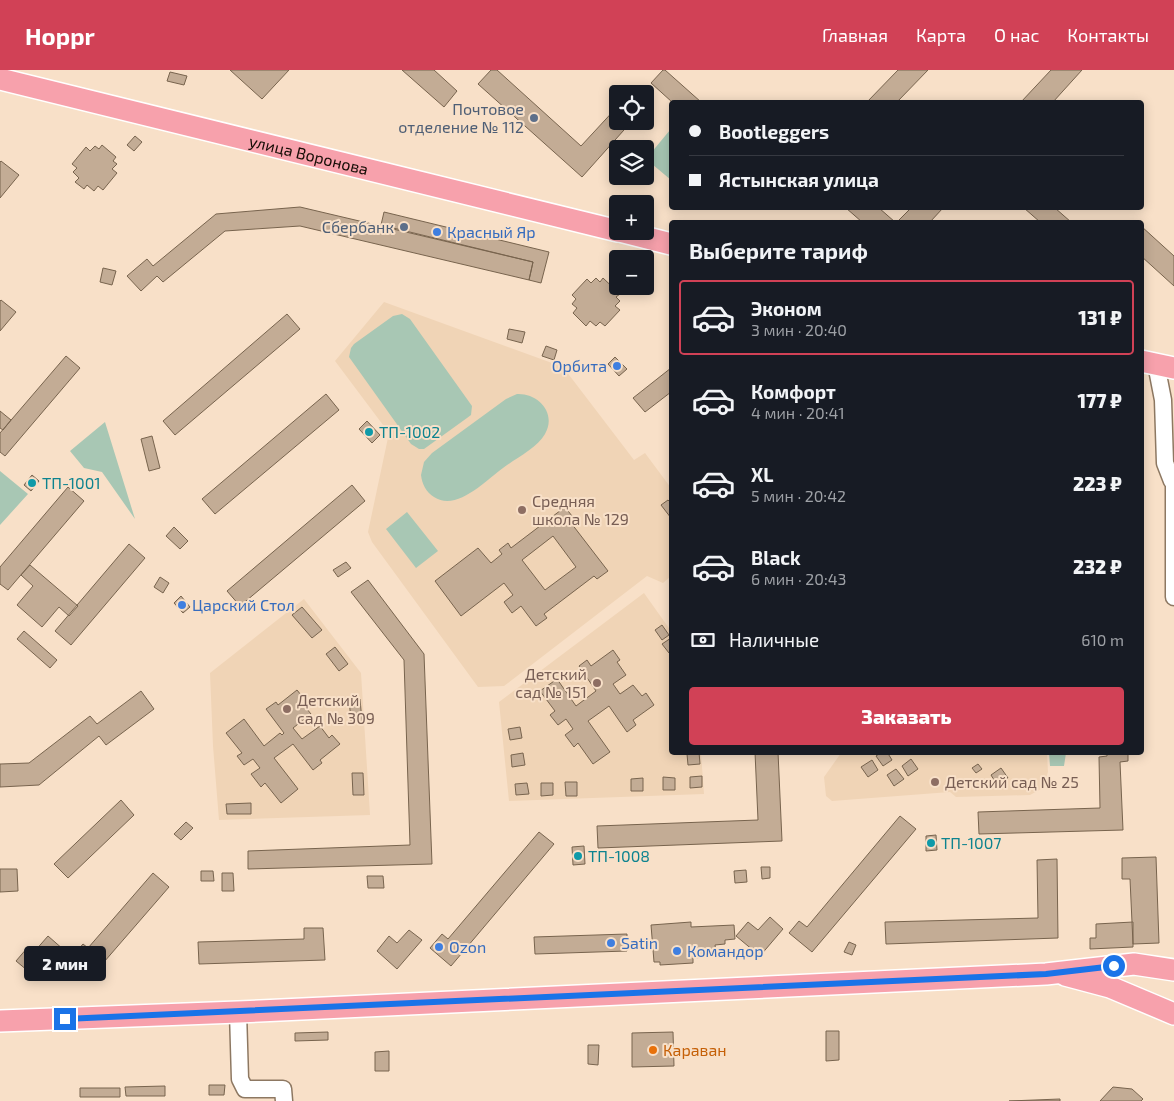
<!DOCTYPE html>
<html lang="ru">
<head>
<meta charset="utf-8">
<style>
  body { margin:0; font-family:"Exo 2",sans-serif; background:#242831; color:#f1f3f6; height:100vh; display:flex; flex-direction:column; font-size:19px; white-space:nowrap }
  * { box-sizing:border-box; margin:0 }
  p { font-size:16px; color:#9ea1a6 }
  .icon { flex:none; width:28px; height:28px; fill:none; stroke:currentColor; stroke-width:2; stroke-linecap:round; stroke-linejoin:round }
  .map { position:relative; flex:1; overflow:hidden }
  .sheet { position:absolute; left:669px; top:150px; width:475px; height:535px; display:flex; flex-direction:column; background:#171b24; border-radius:5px; box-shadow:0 2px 12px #0003 }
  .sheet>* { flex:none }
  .banner { position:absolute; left:669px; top:30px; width:475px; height:110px; border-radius:5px; box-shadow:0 2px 12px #0003; display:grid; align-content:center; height:110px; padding:0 20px; background:#171b24 }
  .tools { position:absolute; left:609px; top:15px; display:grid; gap:10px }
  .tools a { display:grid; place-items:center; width:45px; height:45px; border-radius:5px; background:#171b24; box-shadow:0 2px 12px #0003; font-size:25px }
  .end { position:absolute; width:22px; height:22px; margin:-11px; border:6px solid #1a73e8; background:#fff; box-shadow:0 0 0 2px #fff }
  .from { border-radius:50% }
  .bubble { position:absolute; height:35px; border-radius:5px; background:#171b24; box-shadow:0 2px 12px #0003; font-size:16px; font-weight:800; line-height:35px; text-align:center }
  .banner b { display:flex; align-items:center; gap:18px; height:48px; font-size:19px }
  .banner b+b { border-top:1px solid #363941 }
  .banner i { width:12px; height:12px; background:#f1f3f6 }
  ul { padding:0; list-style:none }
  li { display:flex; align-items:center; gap:15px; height:75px; margin:0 10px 8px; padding:0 10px; border:2px solid transparent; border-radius:5px }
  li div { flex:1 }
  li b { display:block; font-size:19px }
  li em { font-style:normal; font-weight:800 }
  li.current { border-color:#d14156 }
  li>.icon { width:45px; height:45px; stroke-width:1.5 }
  h2 { padding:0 20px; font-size:22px; line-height:60px }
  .pay { display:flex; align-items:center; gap:12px; height:55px; padding:0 20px; font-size:19px }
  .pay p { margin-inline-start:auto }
  .primary-button { display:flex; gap:10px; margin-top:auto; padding:10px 20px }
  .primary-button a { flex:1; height:58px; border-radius:5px; background:#d14156; color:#fff; font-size:20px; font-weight:800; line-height:58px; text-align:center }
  header { display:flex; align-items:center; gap:30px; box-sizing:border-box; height:70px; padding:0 25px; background:#d14156; color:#fff }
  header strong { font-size:24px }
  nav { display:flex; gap:28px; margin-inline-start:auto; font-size:18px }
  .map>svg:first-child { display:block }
</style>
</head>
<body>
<header>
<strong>Hoppr</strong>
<nav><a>Главная</a><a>Карта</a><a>О нас</a><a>Контакты</a></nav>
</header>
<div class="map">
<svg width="1174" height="1031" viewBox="0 0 1174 1031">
  <rect width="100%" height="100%" fill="#f8e0c8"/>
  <!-- built -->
  <path fill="#f0d4b6" d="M384,232L563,297L634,390L645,383L671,418V506L663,513L647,506L504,616L478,617L372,472L368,462L389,363L335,291Z
    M644,523L671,561V682L701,683L704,724L509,731L499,632Z
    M304,529L361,603L370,745L219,750L213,676L210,603Z
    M841,683H1047L1048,702L1043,718L1030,725L956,727L950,722L832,731L826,726L824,707Z"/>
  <!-- green -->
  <path fill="#a8c7b4" d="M670,60L671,62V110L646,89Z
    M402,244L410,249L472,336L471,345L467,348L424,379H419L411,374L349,287L351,278L354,274L393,246Z
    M517,324C538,323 557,343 545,364C537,378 516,388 503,398C486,410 457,442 434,427C426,422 422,414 421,405L424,392L432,383L506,329Z
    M105,352L135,449L102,402L84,398L70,381Z
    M0,401L28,424L0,455Z
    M407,442L438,481L416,498L386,459Z
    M1049,683H1066L1064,696H1050Z"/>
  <!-- building -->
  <path fill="#c3ac95" stroke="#78644e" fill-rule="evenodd" d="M230,0H289L262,29Z
    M402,0H434L457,21L444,37Z
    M491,0H497L581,76L618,36V51H632L582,107L478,14Z
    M663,0H665L701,32H672L651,13Z
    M898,0H928L897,32H867Z
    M1051,0H1082L1053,32H1021Z
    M170,2L187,6L184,15L167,11Z
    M135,66L142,72L134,81L127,75Z
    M102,75L116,87L113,91L117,94L112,99L117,103L103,120L98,116L94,121L87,115L84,119L75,112L79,108L73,102L77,98L72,94L86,77L90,81L95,76L99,79Z
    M1,91L19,105L0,128V92Z
    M300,137L533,192L529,210L300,156L225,161L163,212L157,206L141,221L127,206L147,189L153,196L216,144Z
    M846,138H879L895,152H862Z
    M911,138H943L930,152H897Z
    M1024,138H1055L1071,152H1040Z
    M384,142L549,182L541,213L529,210L533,192L381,155Z
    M1141,156L1174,186V216L1141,186Z
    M103,198L116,201L112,215L100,212Z
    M596,208L600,212L603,208L620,224L616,227L620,231L615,236L620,240L605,256L600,252L596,256L590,251L586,256L573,243L577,238L572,234L576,229L572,225L587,209L591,213Z
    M1,230L16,242L0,261V231Z
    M287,244L300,259L175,365L163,351Z
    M509,259L525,262L522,273L507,269Z
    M546,276L557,280L554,290L542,286Z
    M66,286L80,298L5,386L0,382V363Z
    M615,287L627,299L619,306L608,294Z
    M671,298V322L645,342L633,328Z
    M326,324L339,340L215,444L202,429Z
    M0,341L11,350L3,360L0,358Z
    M367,351L380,365L372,373L359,359Z
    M152,366L160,398L149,401L141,369Z
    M32,405L39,411L31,421L24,415Z
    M352,415L365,431L240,536L227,521Z
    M68,417L84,431L8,520L0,514V497Z
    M668,430L671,433V448L661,435Z
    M565,437L572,446L568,449L608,501L597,509L594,506L544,544L547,548L536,556L521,536L512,543L504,532L513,525L504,513L461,546L435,511L478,478L491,493L502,484L499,480L508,473L511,478ZM553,466L576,497L545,520L522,490Z
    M174,457L188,471L180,479L166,466Z
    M129,474L145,488L71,575L55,561Z
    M346,492L351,498L338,507L333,500Z
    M30,495L78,536L69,546L59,537L42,557L17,535L33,516L21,505Z
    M160,507L169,513L163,523L154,517Z
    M368,510L424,584L432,794L248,799V781L410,775L404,590L351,522Z
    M181,526L190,537L183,543L174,533Z
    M302,537L322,560L312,568L292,545Z
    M662,555L669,565L662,570L655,560Z
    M24,561L57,590L50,598L17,569Z
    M671,568V582L669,583L662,574Z
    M335,577L348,594L339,601L326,584Z
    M613,580L620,590L617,592L626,605L613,614L620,624L633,615L642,626L646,623L654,635L633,650L636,655L627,662L609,636L588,651L610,682L593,694L578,673L574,677L565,665L573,659L566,649L558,655L550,645L555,641L540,621L557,609L576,636L596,621L579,596L587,590L591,596Z
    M297,620L305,630L302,633L311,644L293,658L302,669L320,656L329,668L332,665L340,674L320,690L322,693L313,700L293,674L274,688L298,719L281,733L265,713L261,717L251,704L260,698L253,689L244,695L237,686L242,683L226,663L244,649L264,676L280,663L282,665L284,663L266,639L276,632L278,635Z
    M141,621L154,639L106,675L99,666L39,715L0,717V694L29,693L90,646L97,654Z
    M349,629H360L362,651H351Z
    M520,657L522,668L510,670L508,659Z
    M699,682L700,694L688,695L687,684Z
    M755,682H778L782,771L598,778L597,756L758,750Z
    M882,682H887L892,690L883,696L876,686Z
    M1107,682H1128V691L1120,692L1123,760L979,764L978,742L1100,738L1099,687L1107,686Z
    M523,683L525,695L512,697L511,685Z
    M911,689L918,699L908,706L902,696Z
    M872,690L878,700L868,707L861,697Z
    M978,694L982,699L976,703L972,698Z
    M1001,698L1008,708L997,715L991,705Z
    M896,699L904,709L894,716L887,705Z
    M352,703H363L364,725H353Z
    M702,706V717L690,718V707Z
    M663,707L675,708V720H663Z
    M643,708V721H631V709Z
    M565,712H577V726H566Z
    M527,713L529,724L516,725L515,714Z
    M541,713H553V725L541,726Z
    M121,730L134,745L68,808L54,794Z
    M251,733V744H227L226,734Z
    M900,746L916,759L812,882L789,863L799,851L807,857Z
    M186,752L193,758L181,770L174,764Z
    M539,762L554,774L451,896L430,878L442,864L448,869Z
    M936,765L937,780L926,781V766Z
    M584,776L585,794L573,795L572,777Z
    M1156,787L1159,873L1133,874L1130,809H1122V788Z
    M1057,789L1058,868L886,874L885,852L1038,848L1037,790Z
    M761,797H770V808L762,809Z
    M0,799H17L18,821L0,822Z
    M746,800L747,812L735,813L734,801Z
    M201,801H213L214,811H201Z
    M153,803L169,817L91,907L70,889L83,874L88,878Z
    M222,803H233L234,821H222Z
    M367,806H383L384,818H368Z
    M770,847L783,859L760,886L736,866L748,852L758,860Z
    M691,852V857L734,855L735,869L725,870V874L715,875L716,882H705L706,887L693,888V893L660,895V892H654L651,855Z
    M1133,852V877L1090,879V868H1096V854Z
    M304,858H323L325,890L199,894L198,872L304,869Z
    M409,860L422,870L397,899L377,881L389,866L397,873Z
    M627,864V881L535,884L534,867Z
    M48,866L64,880L39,910L16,891L28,877L34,882Z
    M849,872L856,875L852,885L844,882Z
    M826,961H839V990L826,991Z
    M328,962V970L295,971V963Z
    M673,962L674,996L632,997V963Z
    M588,975H599L598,995L588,994Z
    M389,981V1001H375V982Z
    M209,1015H225L224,1025H209Z
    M165,1016V1026H126L125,1017Z
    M1113,1017L1132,1019L1143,1029L1141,1031H1100Z
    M80,1018H120V1027H80Z
    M1060,1029V1031H1009Z"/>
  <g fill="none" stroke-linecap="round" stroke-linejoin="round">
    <defs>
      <path id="minor" d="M1156,294L1163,330L1165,393L1172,411
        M1174,404V527
        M238,942L240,1009L245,1019H283L284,1031"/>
      <g id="major">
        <path id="s1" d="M0,9L618,161"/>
        <path d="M620,161L671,174"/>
        <path d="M1141,291L1174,298"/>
        <path d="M1065,905L1110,917L1174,944"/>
        <path d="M0,951L238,942L1046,904L1134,894L1174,900"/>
      </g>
    </defs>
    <!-- minor casing -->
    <use href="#minor" stroke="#8d7862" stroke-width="19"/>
    <!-- major casing -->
    <use href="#major" stroke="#fff" stroke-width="24"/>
    <!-- minor -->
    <use href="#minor" stroke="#fff" stroke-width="16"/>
    <!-- major -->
    <use href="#major" stroke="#f7a1ac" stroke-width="21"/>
  </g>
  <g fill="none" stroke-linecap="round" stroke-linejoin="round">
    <!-- route -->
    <path stroke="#1a73e8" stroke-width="6" d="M65,949L1046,904L1114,896"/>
  </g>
  <!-- markers -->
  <g fill="#5c6f8a" stroke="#f8e0c8" stroke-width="2">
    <circle cx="534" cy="48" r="5"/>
    <circle cx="404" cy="157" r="5"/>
  </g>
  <g fill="#3f7fe0" stroke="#f8e0c8" stroke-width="2">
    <circle cx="437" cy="162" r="5"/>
    <circle cx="617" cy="296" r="5"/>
    <circle cx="182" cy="535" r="5"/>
    <circle cx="611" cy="873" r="5"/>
    <circle cx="439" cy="877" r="5"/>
    <circle cx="677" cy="881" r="5"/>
  </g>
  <g fill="#0f9aa8" stroke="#f8e0c8" stroke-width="2">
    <circle cx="369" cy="362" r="5"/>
    <circle cx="32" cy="413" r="5"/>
    <circle cx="931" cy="773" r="5"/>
    <circle cx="578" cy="786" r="5"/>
  </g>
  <g fill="#8d6e63" stroke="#f8e0c8" stroke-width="2">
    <circle cx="522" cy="440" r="5"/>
    <circle cx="597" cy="613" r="5"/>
    <circle cx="287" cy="639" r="5"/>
    <circle cx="935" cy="712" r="5"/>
  </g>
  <circle fill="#e8710a" stroke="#f8e0c8" stroke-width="2" cx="653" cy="980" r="5"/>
  <g text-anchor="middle" stroke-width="4" stroke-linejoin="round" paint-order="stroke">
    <!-- service labels -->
    <g font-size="16" fill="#4e5e75" stroke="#f8e0c8" text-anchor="end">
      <text x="524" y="45">Почтовое<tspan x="524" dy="18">отделение № 112</tspan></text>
      <text x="394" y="163">Сбербанк</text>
    </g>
    <!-- street labels -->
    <g font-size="16" fill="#140c05" stroke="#f8e0c8">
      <text dy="6" stroke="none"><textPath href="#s1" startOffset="318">улица Воронова</textPath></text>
    </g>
    <!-- shop labels -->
    <g font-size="16" fill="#366cbe" stroke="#f8e0c8" text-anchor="start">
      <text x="447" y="168">Красный Яр</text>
      <text x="607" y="302" text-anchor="end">Орбита</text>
      <text x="192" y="541">Царский Стол</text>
      <text x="621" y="879">Satin</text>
      <text x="449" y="883">Ozon</text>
      <text x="687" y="887">Командор</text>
    </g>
    <!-- culture labels -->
    <g font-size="16" fill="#0d838f" stroke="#f8e0c8" text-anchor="start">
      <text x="379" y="368">ТП-1002</text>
      <text x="42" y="419">ТП-1001</text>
      <text x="941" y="779">ТП-1007</text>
      <text x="588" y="792">ТП-1008</text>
    </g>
    <!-- education labels -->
    <g font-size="16" fill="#785e54" stroke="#f8e0c8" text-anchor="start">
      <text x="532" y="437">Средняя<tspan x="532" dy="18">школа № 129</tspan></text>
      <text x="587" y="610" text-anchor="end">Детский<tspan x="587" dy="18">сад № 151</tspan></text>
      <text x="297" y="636">Детский<tspan x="297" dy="18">сад № 309</tspan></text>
      <text x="945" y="718">Детский сад № 25</text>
    </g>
    <!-- food labels -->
    <g font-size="16" fill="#c56008" stroke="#f8e0c8" text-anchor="start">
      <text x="663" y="986">Караван</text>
    </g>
  </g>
</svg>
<div class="tools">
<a><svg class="icon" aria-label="locate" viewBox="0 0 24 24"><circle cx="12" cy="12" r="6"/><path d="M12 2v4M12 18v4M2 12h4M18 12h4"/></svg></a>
<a><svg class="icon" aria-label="layers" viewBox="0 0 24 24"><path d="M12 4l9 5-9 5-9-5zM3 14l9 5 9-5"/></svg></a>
<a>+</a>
<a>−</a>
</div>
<i class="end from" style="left:1114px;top:896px"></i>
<i class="end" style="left:65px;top:949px"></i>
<div class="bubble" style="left:24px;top:876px;width:82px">2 мин</div>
<div class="banner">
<b><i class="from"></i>Bootleggers</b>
<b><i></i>Ястынская улица</b>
</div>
<section class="sheet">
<h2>Выберите тариф</h2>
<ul>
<li class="current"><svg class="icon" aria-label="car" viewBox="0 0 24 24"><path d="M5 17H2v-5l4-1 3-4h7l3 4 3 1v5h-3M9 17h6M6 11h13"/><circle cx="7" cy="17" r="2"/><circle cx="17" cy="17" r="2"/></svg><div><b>Эконом</b><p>3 мин · 20:40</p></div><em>131 ₽</em></li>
<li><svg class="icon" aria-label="car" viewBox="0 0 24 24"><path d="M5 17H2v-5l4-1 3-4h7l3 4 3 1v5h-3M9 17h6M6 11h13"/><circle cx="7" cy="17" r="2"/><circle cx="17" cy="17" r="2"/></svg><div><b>Комфорт</b><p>4 мин · 20:41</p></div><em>177 ₽</em></li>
<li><svg class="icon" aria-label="car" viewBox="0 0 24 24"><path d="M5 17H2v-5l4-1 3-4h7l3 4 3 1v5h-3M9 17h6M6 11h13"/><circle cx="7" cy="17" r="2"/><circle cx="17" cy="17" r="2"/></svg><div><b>XL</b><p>5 мин · 20:42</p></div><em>223 ₽</em></li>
<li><svg class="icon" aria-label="car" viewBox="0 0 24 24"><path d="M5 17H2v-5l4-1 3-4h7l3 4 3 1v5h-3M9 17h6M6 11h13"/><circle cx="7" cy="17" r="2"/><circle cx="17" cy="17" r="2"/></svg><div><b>Black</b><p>6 мин · 20:43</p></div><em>232 ₽</em></li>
</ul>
<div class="pay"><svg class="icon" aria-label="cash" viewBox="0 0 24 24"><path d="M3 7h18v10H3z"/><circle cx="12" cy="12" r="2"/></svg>Наличные<p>610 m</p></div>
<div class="primary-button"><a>Заказать</a></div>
</section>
</div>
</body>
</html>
